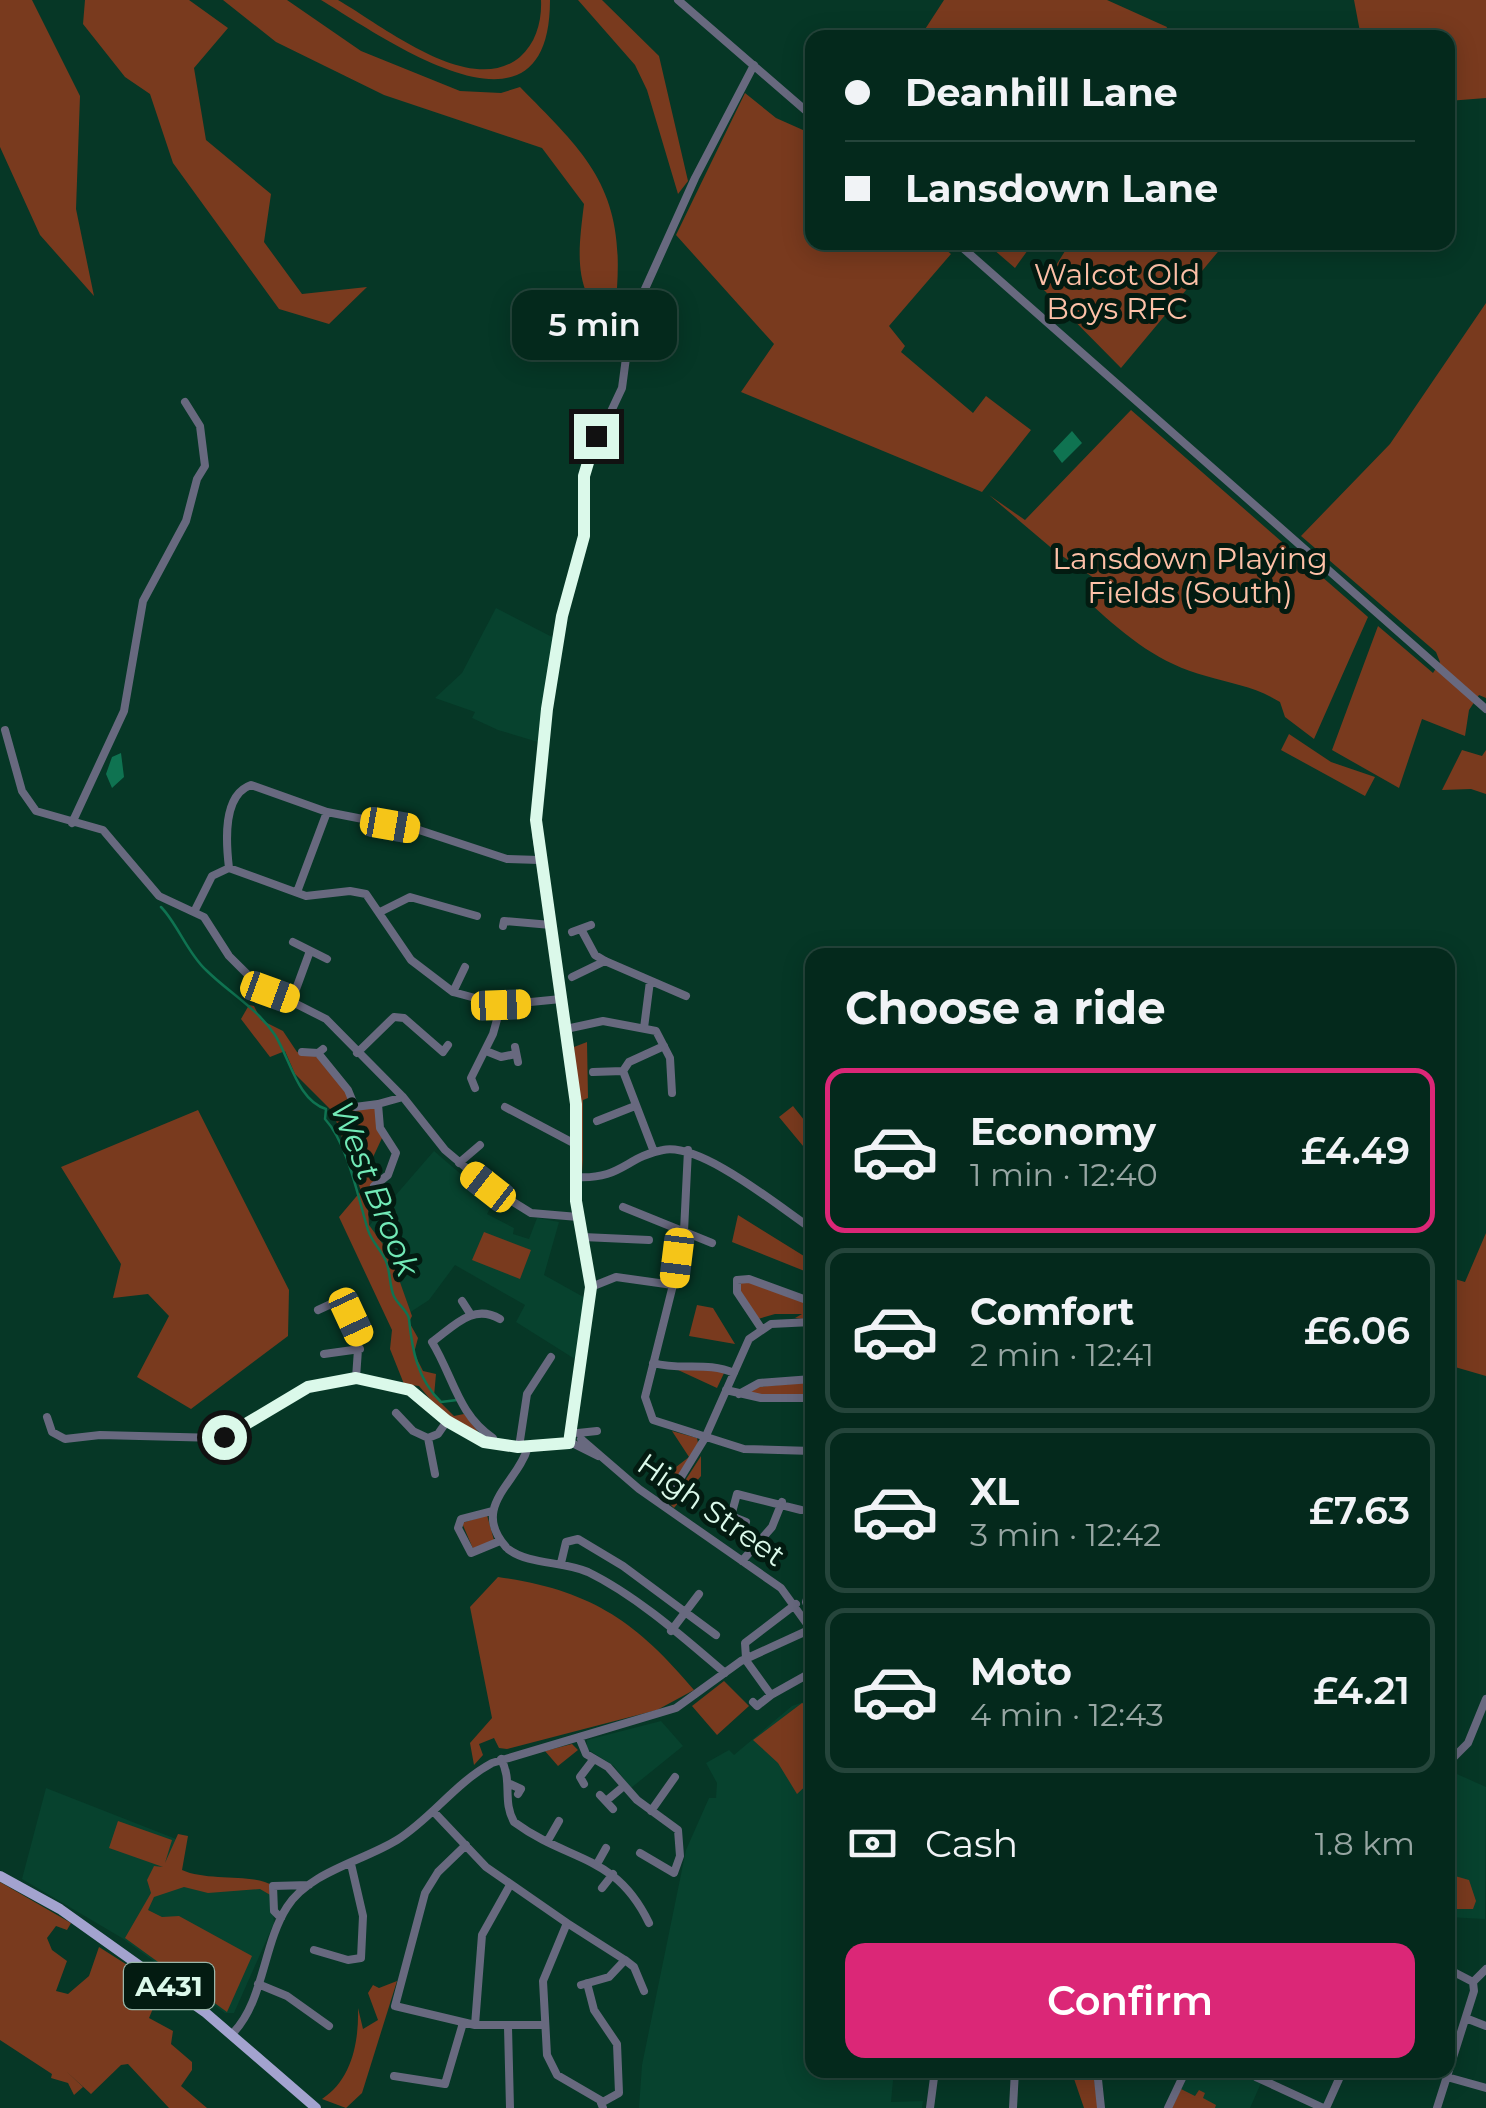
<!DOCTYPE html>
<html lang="en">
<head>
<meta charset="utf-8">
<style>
  body { margin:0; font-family:Montserrat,sans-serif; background:#0d3125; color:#f1f3f6; height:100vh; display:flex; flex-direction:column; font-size:38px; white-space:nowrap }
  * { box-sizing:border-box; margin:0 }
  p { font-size:32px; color:#97a6a3 }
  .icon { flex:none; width:55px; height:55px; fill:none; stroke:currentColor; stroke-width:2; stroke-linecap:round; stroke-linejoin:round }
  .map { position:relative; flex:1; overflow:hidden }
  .details { position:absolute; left:805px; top:948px; width:650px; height:1130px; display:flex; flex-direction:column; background:#04291c; border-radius:20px; box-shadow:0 5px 25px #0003,0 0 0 2px #25453b }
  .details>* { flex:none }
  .hud { position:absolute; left:805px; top:30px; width:650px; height:220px; border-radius:20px; box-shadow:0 5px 25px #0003,0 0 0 2px #25453b; display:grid; align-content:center; height:220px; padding:0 40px; background:#04291c }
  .end { position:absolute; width:45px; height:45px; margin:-22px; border:12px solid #dbf9ea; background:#111; box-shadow:0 0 0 5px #111 }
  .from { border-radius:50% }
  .bubble { position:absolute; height:70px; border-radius:20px; background:#04291c; box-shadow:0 5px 25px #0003,0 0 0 2px #25453b; font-size:32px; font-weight:600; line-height:70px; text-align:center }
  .car { position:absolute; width:30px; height:60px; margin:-30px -15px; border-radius:12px; box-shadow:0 0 8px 2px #0007; background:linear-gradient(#f5c518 24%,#345 0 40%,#f5c518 0 76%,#345 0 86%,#f5c518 0) }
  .hud b { display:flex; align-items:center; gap:35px; height:95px; font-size:38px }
  .hud b+b { border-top:2px solid #25453b }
  .hud i { width:25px; height:25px; background:#f1f3f6 }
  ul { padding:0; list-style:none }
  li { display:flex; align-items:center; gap:30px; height:165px; margin:0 20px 15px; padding:0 20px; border:5px solid #25453b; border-radius:20px }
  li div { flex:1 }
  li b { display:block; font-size:38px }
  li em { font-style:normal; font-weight:600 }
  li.current { border-color:#db2777 }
  li>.icon { width:90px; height:90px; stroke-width:1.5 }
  h2 { padding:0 40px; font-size:45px; line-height:120px }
  .pay { display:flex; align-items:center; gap:25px; height:110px; padding:0 40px; font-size:38px }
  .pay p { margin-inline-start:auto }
  .action { display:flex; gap:20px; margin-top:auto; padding:20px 40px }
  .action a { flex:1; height:115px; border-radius:20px; background:#db2777; color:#fff; font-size:40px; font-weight:600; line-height:115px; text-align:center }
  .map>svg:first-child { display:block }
</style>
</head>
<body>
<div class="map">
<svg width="1486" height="2108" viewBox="0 0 1486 2108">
  <rect width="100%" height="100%" fill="#063726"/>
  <!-- built -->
  <path fill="#07422e" d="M496,608L554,638L538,742L498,730L472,718L475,712L435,698L462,673Z
    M434,1151L484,1194L496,1198L487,1214L514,1228L513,1234L529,1239L537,1218L559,1222L544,1275L587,1299L578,1361L516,1322L525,1305L455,1265L429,1300L409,1313L369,1226Z
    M804,1702L812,1705V2070H894L891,2102L923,2101L922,2108H639L642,2065L686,1850L709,1798H716L717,1783L706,1763L729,1750L734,1755L792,1706Z
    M661,1721L683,1746L631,1788L614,1766L587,1749V1740Z
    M1448,1770L1486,1787L1485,1919L1448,1917Z
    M46,1788L176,1839L169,1878L271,1888L274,1923L234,2013H225L122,1938L22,1879Z
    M1189,2070H1230L1261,2083L1250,2108H1171Z"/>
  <!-- green -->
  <path fill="#793a1e" d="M0,0H32L80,96L76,209L94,296L40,235L0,147Z
    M85,0H189L228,28L194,68L206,140L271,194L264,242L302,294L367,287L329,324L279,309L173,163L150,94L125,77L83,24Z
    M223,0H287L361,51L460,91L501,93L520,87C585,153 624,187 617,288C636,304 638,319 617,336C573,293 577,261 584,204L542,148L384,95L276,42Z
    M321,0H338C383,26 471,98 520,57C536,43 542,21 541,0H550C550,158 383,37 321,0Z
    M578,0H602L659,56L688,181L678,194L647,90L635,65Z
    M944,0H1107L1167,27L1163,38L920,37Z
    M1354,0H1486V98L1448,101V38L1361,37Z
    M745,93L776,118L812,134V242L938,243L951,254L889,326L905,346L901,352L973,413L986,396L1031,430L982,492L741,392L774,344L676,235Z
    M1217,242L1222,247L1121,368L1042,288L1070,243Z
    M986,243H1033L1015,268Z
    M1486,303V698L1479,695L1469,710L1465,736L1422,719L1399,788L1332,750L1378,626L1433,673L1440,662L1436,652L1301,536L1390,444Z
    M1131,410L1368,617L1314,739L1285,717L1280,702C1256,687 1233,684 1206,676C1160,664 1127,637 1093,606L1104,585L1055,551L989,495L1025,520Z
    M1289,734L1331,762L1375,777L1365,796L1281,750Z
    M1462,750L1482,756L1486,750V794L1471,789L1442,790Z
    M249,1005L254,1006L261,1020L283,1031L297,1052L318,1057L346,1092L353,1110L376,1108L382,1138L367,1170L375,1181L367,1192L369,1225L390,1254L412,1316L409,1322L418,1338L414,1353L423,1371L436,1374L434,1396L454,1416L464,1414L479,1433L440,1411L419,1386L404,1384L390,1349L392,1330L339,1217L361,1191L333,1112L295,1074L285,1051L270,1057L241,1019Z
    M587,1042L588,1098L583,1100V1174L574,1047Z
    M793,1106L812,1130L808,1152L779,1117Z
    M198,1110L289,1290L288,1336L191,1409L137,1377L169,1316L148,1294L113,1298L121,1264L61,1167Z
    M738,1215L812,1261V1274L732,1242Z
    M484,1232L531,1250L520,1279L472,1260Z
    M1486,1233V1376L1448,1365V1277L1465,1282Z
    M747,1281L812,1305V1320L795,1318L802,1314H775L758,1319L739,1291L741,1282Z
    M697,1305L713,1308L735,1344L689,1336Z
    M698,1368L725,1371L717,1388L678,1370Z
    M812,1382V1397L746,1394L756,1387Z
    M672,1431L697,1438L698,1443L666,1496L661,1498L676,1467L689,1457Z
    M701,1456V1476L674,1508L670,1504Z
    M487,1515L494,1540L474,1551L462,1523Z
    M498,1577C590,1590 635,1620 694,1690L657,1710L507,1749L499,1748L494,1738L479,1744L483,1755L474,1765L470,1743L492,1718L470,1607Z
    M724,1681L749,1706L717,1735L692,1706Z
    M802,1703L812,1707L811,1781L797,1794L778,1763L753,1740Z
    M572,1744L578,1750L558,1766L545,1751Z
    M118,1821L172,1840L165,1863L178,1834L188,1836L182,1870C208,1882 256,1873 273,1886L272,1896L260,1889L208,1893L184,1887L154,1897L148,1910L162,1917L179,1916L252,1956L227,2012L125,1938L151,1893L147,1880L154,1866L163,1867L109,1848Z
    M1448,1874L1469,1880L1476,1901L1473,1909H1448Z
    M0,1882L71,1923L67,1930L56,1926L47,1938L52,1950L67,1961L56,1991L68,1994L89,1976L99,1947L162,1987L149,2018L173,2031L171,2044L192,2062V2070L181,2086L207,2108H169L128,2064L121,2065L91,2094L66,2071L83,2087L74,2095L68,2083L51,2078L52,2074L0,2040Z
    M397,1981L362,2093L346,2108L322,2099C351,2080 359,2044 358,2008L363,2029L378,2020L368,1993L373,1985L379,1988Z
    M1071,2070H1093L1098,2108H1084Z
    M1181,2089L1195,2096L1199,2090L1205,2093L1203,2098L1216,2105L1215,2108H1172Z"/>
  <!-- water -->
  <path fill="#0f7351" d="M1072,431L1082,443L1062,463L1053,451Z
    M121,753L124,777L112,788L106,774L112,757Z"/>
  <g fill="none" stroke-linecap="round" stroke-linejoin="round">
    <!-- stream -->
    <path stroke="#0f7351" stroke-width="2.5" d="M161,907C177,923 188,954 206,970C228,992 257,1008 275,1035C290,1059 298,1101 326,1109L325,1119C348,1144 358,1198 368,1230C372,1243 383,1251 387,1264C390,1274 390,1285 393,1294C396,1304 408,1310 409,1319C412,1349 417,1379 441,1402L457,1400"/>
    <!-- minor -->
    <path stroke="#68697f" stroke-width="8" d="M678,0L812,116
      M956,242L1486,709
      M5,730L22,791L36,811L103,830L159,896L204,917L229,956L257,984L326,1019L403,1097L445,1150L489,1187L531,1213L578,1217
      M72,823L124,711L143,601L186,521L197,479L205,466L200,426L185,402
      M229,868C226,843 222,795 251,785L327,812L419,830L507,859L539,860
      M297,892L327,812
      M195,910L212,876L229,868L306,896L350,891L366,894L411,960L453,992L501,1005L561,999
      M380,912L410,897L477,916
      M503,926L504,921L551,925
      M581,929L595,955L605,961L686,996
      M572,932L591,925
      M293,942L327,959
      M572,977L605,961
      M453,992L465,967
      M292,1000L310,951
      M644,1028L650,981
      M566,1029L603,1021L656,1031L670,1058L672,1093
      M515,1047L518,1062
      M486,1051L501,1057L516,1054
      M302,1052L318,1053L323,1049
      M318,1053L348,1090L355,1107L378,1104
      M357,1053L394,1017L404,1018L443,1052L448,1045
      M593,1072L623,1071
      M475,1088L471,1078L493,1034L501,1005
      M505,1107L577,1145
      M597,1121L635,1106
      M654,1152L623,1071L629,1062L664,1046
      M459,1163L480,1145
      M575,1177C622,1180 625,1157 663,1150C701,1142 779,1207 812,1229
      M374,1186L388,1175L396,1153L380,1128L378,1104L403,1097
      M623,1207L712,1243
      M684,1231L688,1150
      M583,1237L649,1240
      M673,1285L677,1258
      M591,1287L616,1277L673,1285L645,1397L653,1420L744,1449L812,1451
      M340,1294L359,1335L356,1378
      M462,1301L471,1315
      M318,1310L342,1299
      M761,1328L737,1292V1280L749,1279L812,1302
      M324,1354L360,1349
      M653,1363C681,1371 707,1361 734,1373
      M726,1390L761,1398H812
      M739,1394L759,1383L812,1379
      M396,1413L413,1431L428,1438L438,1434L447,1421
      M47,1417L52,1432L65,1439L100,1435L219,1438L308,1387L356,1378L410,1390L447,1421L484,1441L519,1447L569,1443
      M578,1433L597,1431
      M428,1438L435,1474
      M581,1439L639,1489L781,1588L812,1631
      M494,1444L493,1438C458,1415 453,1376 432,1342C454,1326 473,1303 500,1319
      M519,1447L527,1394L551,1357
      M598,1456L568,1441L591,1287L576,1197V1104L536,833L547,709L563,616L585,536V467L622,388L631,320L695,178L754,65
      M664,1505L705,1438L749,1339L771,1324L812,1322
      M492,1511L461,1519L458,1528L471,1553L500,1541
      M746,1522L731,1516L737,1494L801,1510
      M506,1547C470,1506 518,1483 528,1447
      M508,1549C529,1565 563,1561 588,1572C637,1596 684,1638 725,1673
      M742,1561L772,1527L782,1502
      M561,1563L566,1542L578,1539L623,1566L716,1635
      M806,1602L812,1583
      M671,1631L699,1594
      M746,1658L745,1643L796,1604
      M745,1659L771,1695L812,1672
      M810,1659L812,1662
      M753,1702L757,1706L771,1695
      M579,1737L586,1754L608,1767L637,1800L678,1830L680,1856L674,1873L640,1853
      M501,1759C513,1781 502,1801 514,1822C570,1863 615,1853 649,1923
      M1448,1763L1468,1743L1486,1699
      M510,1784L521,1789L518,1794
      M584,1784L580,1777L593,1760
      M600,1795L613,1809
      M606,1801L624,1786
      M433,1811L486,1867L567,1923L543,1981L547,2055L557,2075L600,2100L603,2108
      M651,1811L675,1777
      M547,1842L559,1821
      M466,1845L438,1872L425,1893L395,2006L475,2025H542
      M597,1864L606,1848
      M602,1888L613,1874
      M281,1918L274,1911L273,1886L309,1885
      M567,1923L625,1960
      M314,1950L348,1960L361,1958L363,1916L351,1864
      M1473,1982L1486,1969
      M587,1983L594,2010L617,2044L619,2093L601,2103
      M258,1984L287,1996L329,2026
      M581,1985L609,1977L625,1960L634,1967L644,1991
      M1468,2019L1486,2026
      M475,2025L482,1935L510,1885
      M508,2027L510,2108
      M233,2033C264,2001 263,1944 287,1907C309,1872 363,1861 397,1840C432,1818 455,1783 492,1763L676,1708L741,1661L811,1629
      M1097,2070L1101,2108
      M1252,2070L1256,2077L1323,2108
      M394,2076L445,2084L463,2023
      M1447,2077L1486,2088
      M930,2108L935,2070
      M1013,2108L1015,2070
      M1168,2108L1186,2070
      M1326,2108L1343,2070
      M1437,2108L1474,1991L1473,1982L1448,1969"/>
    <!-- major -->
    <path stroke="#a3a3cf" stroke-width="10" d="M0,1876L60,1909L206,2013L316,2108"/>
  </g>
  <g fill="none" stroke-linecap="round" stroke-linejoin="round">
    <!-- route -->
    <path stroke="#dbf9ea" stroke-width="12" d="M224,1437L308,1387L356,1378L410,1390L447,1421L484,1442L518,1447L569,1443L591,1287L576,1201V1104L536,820L547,709L562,616L584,536V476L596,436"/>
  </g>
  <g text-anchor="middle" stroke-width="10" stroke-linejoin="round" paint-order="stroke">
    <!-- shield labels -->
    <rect fill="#031b11" stroke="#9ab6a9" stroke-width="2.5" x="124" y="1963" width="90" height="46" rx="8"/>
    <g font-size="28" font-weight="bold" fill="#dbf9ea">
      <text x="169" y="1996">A431</text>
    </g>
    <!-- park labels -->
    <g font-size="30" fill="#fec1a8" stroke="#031b11">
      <text x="1117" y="285">Walcot Old<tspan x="1117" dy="34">Boys RFC</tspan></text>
      <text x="1190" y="569">Lansdown Playing<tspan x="1190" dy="34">Fields (South)</tspan></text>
    </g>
    <!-- street labels -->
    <g font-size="30" fill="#dbf9ea" stroke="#031b11">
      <text transform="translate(711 1510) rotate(35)" y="10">High Street</text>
    </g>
    <!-- water labels -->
    <g font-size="32" font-style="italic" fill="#72eab7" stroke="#031b11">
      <text transform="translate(375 1189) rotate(68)" y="11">West Brook</text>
    </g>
  </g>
</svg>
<i class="end from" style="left:224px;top:1437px"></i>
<i class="end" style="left:596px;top:436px"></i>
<div class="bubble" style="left:512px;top:290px;width:165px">5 min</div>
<i class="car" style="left:390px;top:825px;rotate:100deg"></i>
<i class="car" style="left:270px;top:992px;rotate:110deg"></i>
<i class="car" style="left:501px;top:1005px;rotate:88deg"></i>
<i class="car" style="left:488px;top:1187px;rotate:308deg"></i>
<i class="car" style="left:677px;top:1258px;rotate:187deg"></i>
<i class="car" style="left:351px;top:1317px;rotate:155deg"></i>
<div class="hud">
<b><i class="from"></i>Deanhill Lane</b>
<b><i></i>Lansdown Lane</b>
</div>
<section class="details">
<h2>Choose a ride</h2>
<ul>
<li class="current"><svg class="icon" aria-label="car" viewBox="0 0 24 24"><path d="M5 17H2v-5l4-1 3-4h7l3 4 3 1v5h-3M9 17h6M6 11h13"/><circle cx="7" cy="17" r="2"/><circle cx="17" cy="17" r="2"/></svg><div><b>Economy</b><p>1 min · 12:40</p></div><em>£4.49</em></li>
<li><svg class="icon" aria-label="car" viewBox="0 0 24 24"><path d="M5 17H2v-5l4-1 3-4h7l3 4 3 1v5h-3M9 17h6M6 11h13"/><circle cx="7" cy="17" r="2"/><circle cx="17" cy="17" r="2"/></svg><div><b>Comfort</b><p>2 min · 12:41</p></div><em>£6.06</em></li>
<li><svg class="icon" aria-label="car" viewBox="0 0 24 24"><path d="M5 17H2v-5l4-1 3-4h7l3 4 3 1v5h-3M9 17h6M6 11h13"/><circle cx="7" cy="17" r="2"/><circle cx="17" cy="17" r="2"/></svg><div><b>XL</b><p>3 min · 12:42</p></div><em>£7.63</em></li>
<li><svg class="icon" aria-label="car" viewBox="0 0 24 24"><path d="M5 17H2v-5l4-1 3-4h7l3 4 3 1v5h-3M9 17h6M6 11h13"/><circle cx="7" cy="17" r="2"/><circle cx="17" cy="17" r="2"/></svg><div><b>Moto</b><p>4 min · 12:43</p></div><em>£4.21</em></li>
</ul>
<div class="pay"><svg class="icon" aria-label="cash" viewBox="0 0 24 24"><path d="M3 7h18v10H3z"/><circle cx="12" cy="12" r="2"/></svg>Cash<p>1.8 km</p></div>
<div class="action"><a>Confirm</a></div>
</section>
</div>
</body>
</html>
